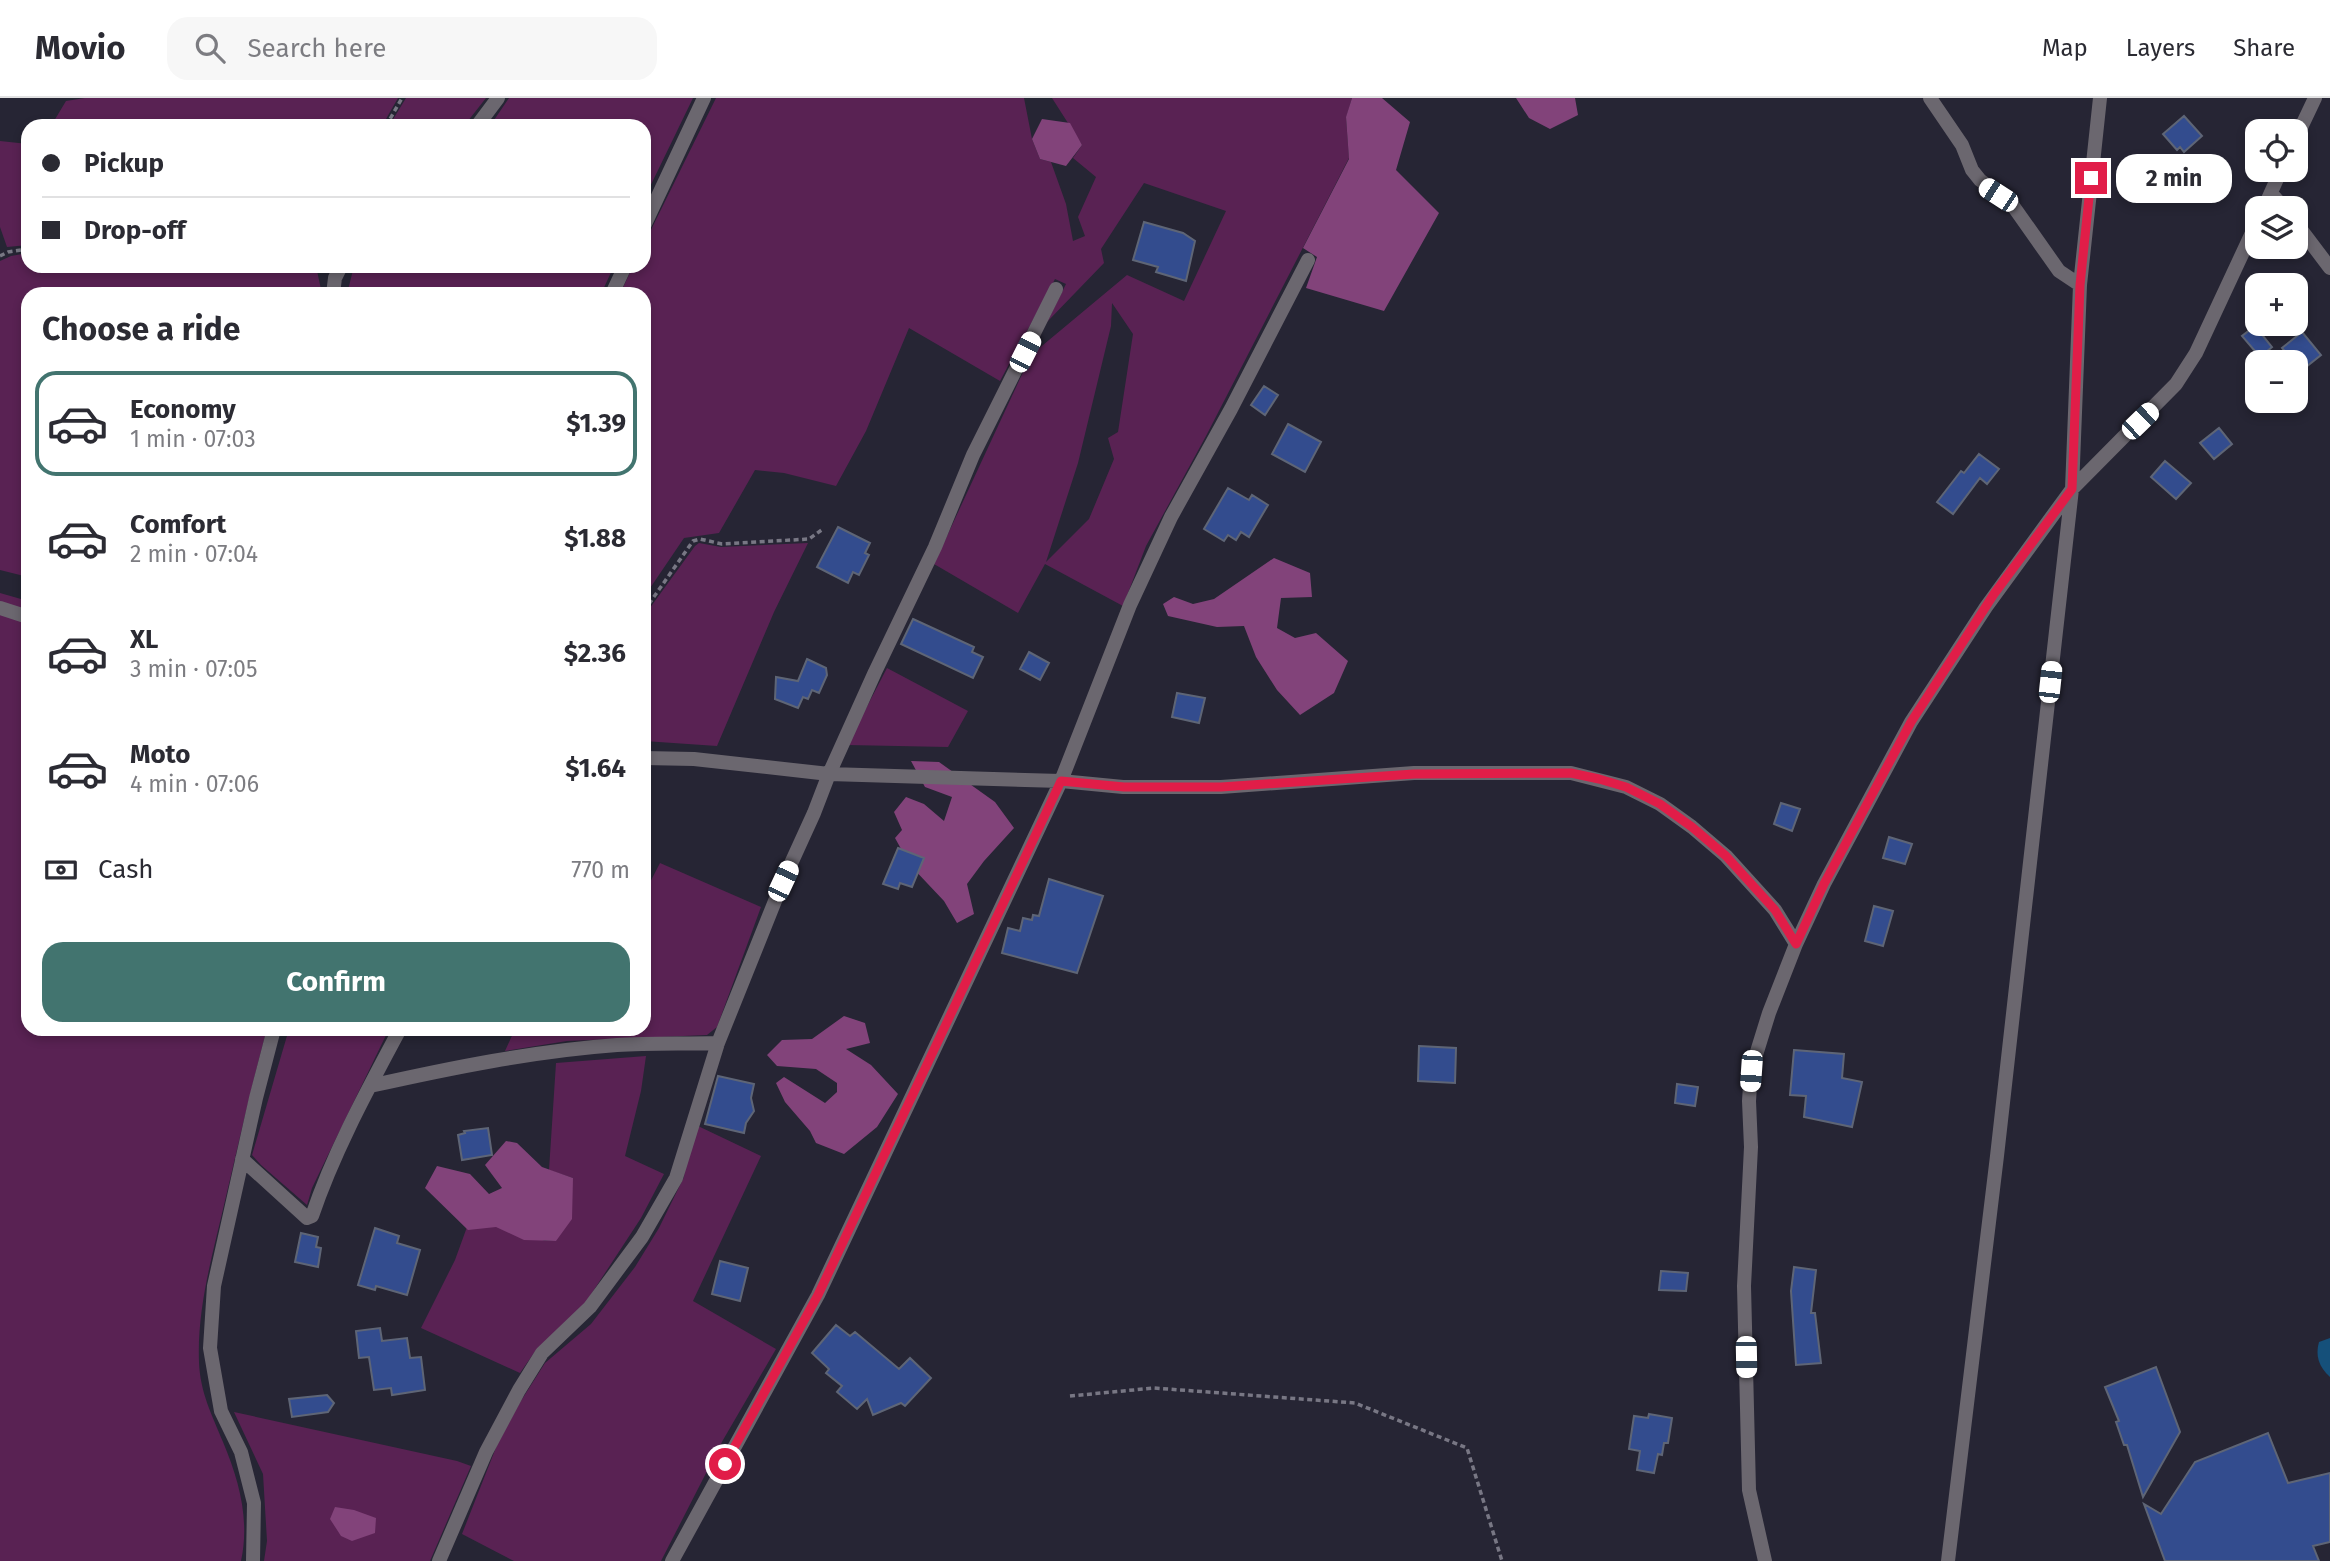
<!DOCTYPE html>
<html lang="en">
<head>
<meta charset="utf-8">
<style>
  body { margin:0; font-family:"Fira Sans",sans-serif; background:#f7f7f7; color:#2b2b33; height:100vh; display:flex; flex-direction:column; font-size:26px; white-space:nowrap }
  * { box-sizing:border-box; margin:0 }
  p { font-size:23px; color:#7c7c81 }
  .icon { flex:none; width:38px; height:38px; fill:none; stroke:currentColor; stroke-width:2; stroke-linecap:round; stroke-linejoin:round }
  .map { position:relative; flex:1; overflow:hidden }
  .side { position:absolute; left:21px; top:189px; width:630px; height:749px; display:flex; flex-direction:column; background:#fff; border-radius:21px; box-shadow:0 4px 10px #0003 }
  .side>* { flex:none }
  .guide { position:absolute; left:21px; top:21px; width:630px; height:154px; border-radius:21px; box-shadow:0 4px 10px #0003; display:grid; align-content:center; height:154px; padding:0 21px; background:#fff }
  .fabs { position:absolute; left:2245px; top:21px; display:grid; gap:14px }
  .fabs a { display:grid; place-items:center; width:63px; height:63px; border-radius:14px; background:#fff; box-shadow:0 4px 10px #0003; font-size:35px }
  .end { position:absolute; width:32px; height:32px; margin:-16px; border:9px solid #e11d48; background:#fff; box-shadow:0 0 0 4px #fff }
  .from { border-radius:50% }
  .bubble { position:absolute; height:49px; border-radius:21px; background:#fff; box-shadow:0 4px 10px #0003; font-size:23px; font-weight:700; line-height:49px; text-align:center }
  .car { position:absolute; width:21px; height:42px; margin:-21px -10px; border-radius:9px; box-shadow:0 0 5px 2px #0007; background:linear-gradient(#fff 24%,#345 0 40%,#fff 0 76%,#345 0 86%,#fff 0) }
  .guide b { display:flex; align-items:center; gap:24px; height:66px; font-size:26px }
  .guide b+b { border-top:2px solid #e1e1e2 }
  .guide i { width:18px; height:18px; background:#2b2b33 }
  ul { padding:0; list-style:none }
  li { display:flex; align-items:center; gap:21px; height:105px; margin:0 14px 10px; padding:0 7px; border:4px solid transparent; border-radius:21px }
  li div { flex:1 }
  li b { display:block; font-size:26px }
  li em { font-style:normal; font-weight:700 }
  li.selected { border-color:#42746f }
  li>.icon { width:63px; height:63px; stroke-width:1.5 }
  h2 { padding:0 21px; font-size:32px; line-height:84px }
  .pay { display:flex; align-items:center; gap:18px; height:77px; padding:0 21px; font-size:26px }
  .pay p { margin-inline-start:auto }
  .button { display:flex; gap:14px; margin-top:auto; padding:14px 21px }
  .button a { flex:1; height:80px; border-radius:21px; background:#42746f; color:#fff; font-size:28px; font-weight:700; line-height:80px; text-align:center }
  header { display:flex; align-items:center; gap:42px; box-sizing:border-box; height:98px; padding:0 35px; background:#fff; border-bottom:2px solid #e1e1e2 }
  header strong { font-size:33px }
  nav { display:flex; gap:38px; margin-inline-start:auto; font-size:24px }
  .search { width:490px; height:63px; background:#f7f7f7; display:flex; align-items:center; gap:18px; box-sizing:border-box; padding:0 24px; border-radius:21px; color:#7c7c81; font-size:26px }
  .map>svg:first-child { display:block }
</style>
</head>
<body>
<header>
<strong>Movio</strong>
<div class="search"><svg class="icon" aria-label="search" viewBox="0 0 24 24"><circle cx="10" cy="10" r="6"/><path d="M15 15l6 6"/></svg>Search here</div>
<nav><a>Map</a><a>Layers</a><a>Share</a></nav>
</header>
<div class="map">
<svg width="2330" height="1463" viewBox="0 0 2330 1463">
  <rect width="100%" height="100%" fill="#262534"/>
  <!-- green -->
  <path fill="#592253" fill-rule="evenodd" d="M85,0H398L382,28H51L66,3Z
    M406,0H486L464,28H389Z
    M509,0H693L644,101V28H490Z
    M716,0H1024L1032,41L1040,61L1051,64L1066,106L1073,143L1085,138L1078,119L1096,79L1073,60L1082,47L1052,0H1352L1346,20L1349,60L1206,338L1146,448L1123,508L1045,466L1018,515L934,466L1031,257L1127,177L1184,203L1226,113L1144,85L1101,151L1104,165L1047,224L1066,186L1055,181L1000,283L909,230L866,333L836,388L784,375L755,372L719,435L684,440L644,499V196H620L633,168H644V146ZM1112,205L1133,236L1118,334L1108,340L1114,361L1089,421L1046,464L1078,365L1111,228Z
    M0,43L28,46V147L7,149L0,129Z
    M28,155V168H316L322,196H28V479L0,472V163L11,158Z
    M354,168H614L601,196H347Z
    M699,445L721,449L808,445L774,514L717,648L644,643V518L695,448Z
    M0,495L28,503V931H267C251,989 238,1048 224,1107C212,1159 197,1210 199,1264C200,1294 212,1317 223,1344C239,1382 250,1422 241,1463H0Z
    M887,570L968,613L948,649L847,647Z
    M660,765L761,809L717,929L707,937L567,943L505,953L515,931H644V796Z
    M289,931H389L312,1090L307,1107L261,1067L252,1057Z
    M646,958L641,993L625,1058L664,1076L641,1120L586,1204L536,1252L520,1275L421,1230L455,1162L471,1118L545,1143H556L573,1080L549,1072L556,965Z
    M698,1028L761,1058L693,1203L776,1251L723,1342L661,1463H514L462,1436L497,1347L519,1306L545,1265L591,1226L635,1169L659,1130L684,1079L686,1058Z
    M234,1314L457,1363L471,1368L430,1463H264L267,1443L263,1376Z"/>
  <!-- forest -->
  <path fill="#82437a" d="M1352,0H1382L1410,24L1396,72L1439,115L1384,213L1306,190L1317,159L1303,150L1349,61L1346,19Z
    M1516,0H1575L1578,17L1550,31L1529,20Z
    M1042,21L1070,25L1082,47L1066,68L1040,61L1032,41Z
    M1274,460L1310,475L1312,499L1281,500L1277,530L1295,540L1316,535L1348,563L1334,595L1300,617L1277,592L1256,559L1244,528L1217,529L1168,518L1163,506L1174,499L1193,506L1214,501Z
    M911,663L939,664L995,704L1014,730L984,763L967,786L974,816L957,825L944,803L910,767L895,740L902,732L894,714L906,699L924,706L944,723L952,699L925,689Z
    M844,918L865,925L870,945L846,951L871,967L898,996L877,1029L844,1056L816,1045L810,1033L785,1004L776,985L784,979L825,1005L837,994V985L816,971L777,968L767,957L782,942L812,941Z
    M506,1043L517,1045L542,1069L573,1080L572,1121L556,1143L524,1142L496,1129L468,1132L425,1090L437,1068L470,1076L489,1096L502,1090L485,1067Z
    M335,1409L354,1412L376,1420L375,1435L352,1443L341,1438L330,1421Z"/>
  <!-- water -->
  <path fill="#15507a" d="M2330,1240V1279C2319,1269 2315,1258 2319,1244Z"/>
  <!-- building -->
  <path fill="#334c8e" stroke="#5e6576" stroke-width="2" d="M2184,18L2202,38L2184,54L2180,49L2177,52L2163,36Z
    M1144,124L1183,135L1195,143L1186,183L1156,174L1158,169L1133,162Z
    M2255,228L2272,249L2260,259L2242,238Z
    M2302,234L2321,257L2301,273L2296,264H2294L2282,250Z
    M1264,288L1278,297L1265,317L1251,307Z
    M1288,326L1321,344L1305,374L1272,356Z
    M2219,330L2232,346L2214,361L2200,345Z
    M1979,356L1999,371L1987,386L1980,380L1953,416L1937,404L1961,373L1964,375Z
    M2165,363L2191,385L2176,401L2151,379Z
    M1228,390L1249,402L1252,397L1268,407L1249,439L1241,434L1236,442L1228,437L1224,443L1204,431Z
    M838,429L870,445L865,455L869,457L859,477L853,474L848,485L817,469Z
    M913,521L974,549L972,554L983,559L973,580L901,546Z
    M1029,554L1049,565L1040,582L1020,571Z
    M807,561L826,570L827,577L819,595L812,592L808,601L803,599L798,610L775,601L776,579L798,583Z
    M1177,595L1205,600L1199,625L1172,619Z
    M1781,705L1800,711L1792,733L1774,726Z
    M1889,739L1912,746L1905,766L1883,760Z
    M898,750L924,760L912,789L900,785L898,791L883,786Z
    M1049,781L1103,798L1077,875L1002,855L1008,830L1020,833L1023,820L1032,822L1033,817L1039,818Z
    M1874,808L1893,813L1883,848L1865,843Z
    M1419,948L1456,950L1455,985L1418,983Z
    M1794,952L1844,956L1842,980L1862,984L1852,1029L1804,1019L1806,998L1790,997Z
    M718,978L754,986L751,1000L754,1013L746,1025L744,1035L705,1026Z
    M1677,986L1698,989L1695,1008L1675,1005Z
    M488,1030L492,1057L462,1062L458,1037L465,1035L464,1033Z
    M375,1130L399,1138L397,1145L420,1152L407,1197L376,1188L375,1192L358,1187Z
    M301,1135L318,1139L316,1149L321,1150L318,1169L295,1164Z
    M720,1163L748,1170L740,1203L712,1196Z
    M1794,1169L1816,1172L1811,1215H1815L1821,1265L1796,1267L1791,1193Z
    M1661,1173L1688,1175L1686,1193L1659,1192Z
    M836,1227L850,1238L855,1234L899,1271L910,1260L931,1280L905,1308L901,1305L873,1317L867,1301L857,1311L837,1294L842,1288L826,1275L829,1271L812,1255Z
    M380,1230L382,1243L407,1240L410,1260L421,1259L425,1292L392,1297L391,1290L374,1292L369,1259L359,1260L356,1233Z
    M2156,1269L2180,1334L2143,1399L2127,1347H2124L2116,1324L2119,1323L2105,1289Z
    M327,1297L334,1305L328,1314L292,1319L289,1301Z
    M1649,1316L1672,1320L1668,1345H1664L1662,1357L1658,1356L1654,1375L1637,1372L1640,1353L1629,1351L1634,1318L1648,1320Z
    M2268,1335L2288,1385L2330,1375V1444L2313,1448L2319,1463H2165L2144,1406L2161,1416L2195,1364Z"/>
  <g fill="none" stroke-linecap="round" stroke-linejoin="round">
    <!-- path -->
    <path stroke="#787784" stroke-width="3.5" stroke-dasharray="5 3.5" stroke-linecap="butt" d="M386,28L402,0
      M0,158L8,154L28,151
      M644,513L693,443L700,441L722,446L809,441L823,431
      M1070,1298L1154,1290L1355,1305L1467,1350L1502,1463"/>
    <!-- minor -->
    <path stroke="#6b676f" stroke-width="14" d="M1930,0L1962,47L1972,72L1980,82L2011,105L2059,173L2080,187
      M477,28L498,0
      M2296,40L2315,0
      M2271,95L2284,110
      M2264,110L2281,72
      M2296,125L2330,170
      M644,128L704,0
      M333,196L335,180L341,168
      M612,196L625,168
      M0,510L28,519
      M644,660L694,661L829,676L1061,683L1123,689H1221L1414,675H1571L1626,689L1660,706L1692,729L1726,758L1775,812L1796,846
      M370,988C451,970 534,953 617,947C650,945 684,946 718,945
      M242,1061L307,1120L312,1118C334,1053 368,991 400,931
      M253,1463L254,1405L241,1354L221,1313L210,1250L214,1188L256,1000L274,931
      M439,1463L486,1354L519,1292L542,1255L590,1209L642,1139L676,1080L718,945L783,783L814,715L829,676L875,574L935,449L973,357L1056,191
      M672,1463L818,1197L1061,683L1130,507L1171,419L1231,311L1308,162
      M1765,1463L1749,1392L1744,1188L1751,1049L1749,1003L1751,973L1769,915L1796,846L1824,786L1911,624L1986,509L2072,391L2176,286L2196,255L2258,122
      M1948,1463L1997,1058L2072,391L2080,187L2100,0"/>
  </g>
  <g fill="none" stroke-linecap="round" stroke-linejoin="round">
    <!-- route -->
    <path stroke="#e11d48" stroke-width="9" d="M725,1366L818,1197L1061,683L1124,689H1221L1414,676L1571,675L1599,681L1626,689L1660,706L1692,729L1726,758L1775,812L1796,846L1824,786L1911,624L1994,496L2072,391L2080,187L2091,80"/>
  </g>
</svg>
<div class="fabs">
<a><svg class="icon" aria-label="locate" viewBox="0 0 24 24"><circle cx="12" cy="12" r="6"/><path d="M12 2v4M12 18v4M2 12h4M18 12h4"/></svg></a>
<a><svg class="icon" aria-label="layers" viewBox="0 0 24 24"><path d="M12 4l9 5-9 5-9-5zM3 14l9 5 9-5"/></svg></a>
<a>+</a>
<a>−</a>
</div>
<i class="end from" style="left:725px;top:1366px"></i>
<i class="end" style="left:2091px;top:80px"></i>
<div class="bubble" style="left:2116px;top:56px;width:116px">2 min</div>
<i class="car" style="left:1998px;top:97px;rotate:303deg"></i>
<i class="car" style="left:1025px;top:254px;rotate:27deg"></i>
<i class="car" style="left:2140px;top:323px;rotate:46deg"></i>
<i class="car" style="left:2050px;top:584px;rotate:6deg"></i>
<i class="car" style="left:783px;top:783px;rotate:25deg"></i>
<i class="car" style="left:1751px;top:973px;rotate:184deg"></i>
<i class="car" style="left:1746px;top:1259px;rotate:179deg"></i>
<div class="guide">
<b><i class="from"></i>Pickup</b>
<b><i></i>Drop-off</b>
</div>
<section class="side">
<h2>Choose a ride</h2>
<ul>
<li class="selected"><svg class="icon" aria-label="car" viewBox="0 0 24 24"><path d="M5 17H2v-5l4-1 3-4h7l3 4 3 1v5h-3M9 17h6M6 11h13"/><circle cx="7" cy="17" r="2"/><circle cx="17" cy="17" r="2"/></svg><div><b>Economy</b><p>1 min · 07:03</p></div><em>$1.39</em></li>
<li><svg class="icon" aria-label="car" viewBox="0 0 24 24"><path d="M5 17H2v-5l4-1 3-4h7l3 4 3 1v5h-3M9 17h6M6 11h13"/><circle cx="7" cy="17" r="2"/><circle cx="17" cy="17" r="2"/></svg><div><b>Comfort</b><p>2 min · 07:04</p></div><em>$1.88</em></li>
<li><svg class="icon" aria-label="car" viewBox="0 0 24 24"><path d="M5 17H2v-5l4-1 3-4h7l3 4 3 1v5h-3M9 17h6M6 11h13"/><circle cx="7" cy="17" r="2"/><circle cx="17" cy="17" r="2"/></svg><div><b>XL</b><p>3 min · 07:05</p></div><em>$2.36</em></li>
<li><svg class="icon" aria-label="car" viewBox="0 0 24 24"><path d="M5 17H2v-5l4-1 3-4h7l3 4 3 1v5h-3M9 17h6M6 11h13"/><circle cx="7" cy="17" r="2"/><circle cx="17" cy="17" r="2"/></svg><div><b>Moto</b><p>4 min · 07:06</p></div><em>$1.64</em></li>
</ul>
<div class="pay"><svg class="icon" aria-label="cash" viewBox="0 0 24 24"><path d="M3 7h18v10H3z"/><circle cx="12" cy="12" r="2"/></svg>Cash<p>770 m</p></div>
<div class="button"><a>Confirm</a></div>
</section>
</div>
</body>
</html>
